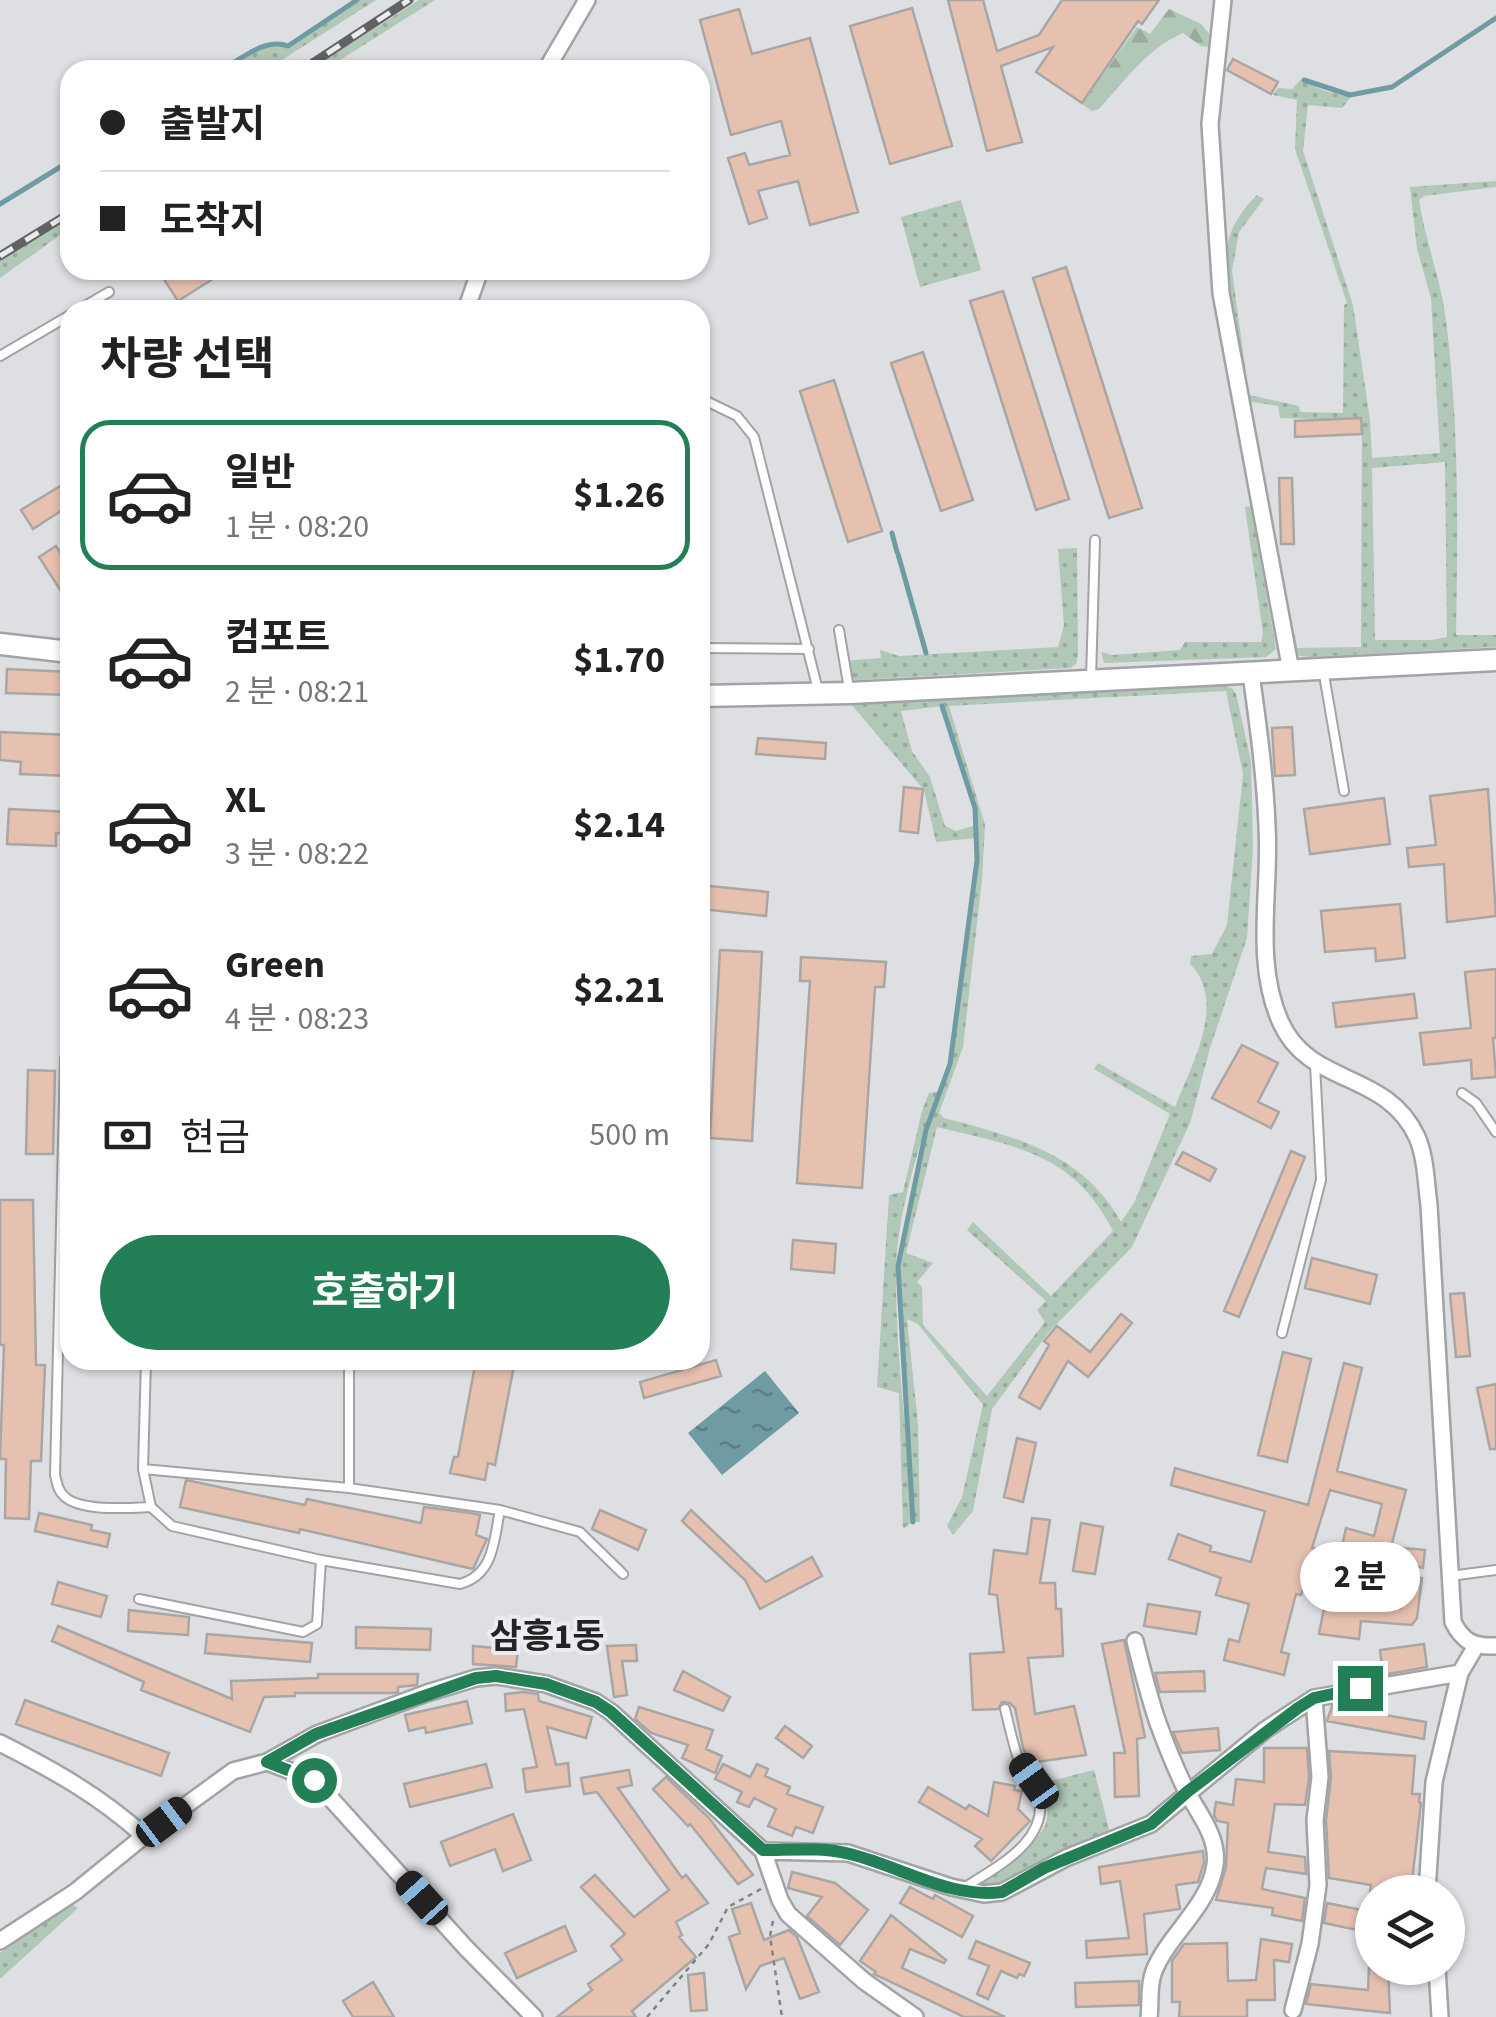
<!DOCTYPE html>
<html lang="ko">
<head>
<meta charset="utf-8">
<style>
  body { margin:0; font-family:"Source Sans 3","Noto Sans KR",sans-serif; background:#f6f6f6; color:#222; height:100vh; display:flex; flex-direction:column; font-size:38px; white-space:nowrap }
  * { box-sizing:border-box; margin:0 }
  p { font-size:32px; color:#767676 }
  .icon { flex:none; width:55px; height:55px; fill:none; stroke:currentColor; stroke-width:2; stroke-linecap:round; stroke-linejoin:round }
  .map { position:relative; flex:1; overflow:hidden }
  .details { position:absolute; left:60px; top:300px; width:650px; height:1070px; display:flex; flex-direction:column; background:#fff; border-radius:30px; box-shadow:0 2px 8px #0004 }
  .details>* { flex:none }
  .guide { position:absolute; left:60px; top:60px; width:650px; height:220px; border-radius:30px; box-shadow:0 2px 8px #0004; display:grid; align-content:center; height:220px; padding:0 40px; background:#fff }
  .buttons { position:absolute; left:1355px; top:1875px; display:grid; gap:20px }
  .buttons a { display:grid; place-items:center; width:110px; height:110px; border-radius:50%; background:#fff; box-shadow:0 2px 8px #0004; font-size:50px }
  .end { position:absolute; width:45px; height:45px; margin:-22px; border:12px solid #237f55; background:#fff; box-shadow:0 0 0 5px #fff }
  .from { border-radius:50% }
  .bubble { position:absolute; height:70px; border-radius:35px; background:#fff; box-shadow:0 2px 8px #0004; font-size:32px; font-weight:700; line-height:70px; text-align:center }
  .car { position:absolute; width:30px; height:60px; margin:-30px -15px; border-radius:12px; box-shadow:0 0 8px 2px #0007; background:linear-gradient(#222 24%,#8ab4d8 0 40%,#222 0 76%,#8ab4d8 0 86%,#222 0) }
  .guide b { display:flex; align-items:center; gap:35px; height:95px; font-size:38px }
  .guide b+b { border-top:2px solid #e0e0e0 }
  .guide i { width:25px; height:25px; background:#222 }
  ul { padding:0; list-style:none }
  li { display:flex; align-items:center; gap:30px; height:150px; margin:0 20px 15px; padding:0 20px; border:5px solid transparent; border-radius:30px }
  li div { flex:1 }
  li b { display:block; font-size:38px }
  li em { font-style:normal; font-weight:700 }
  li.selected { border-color:#237f55 }
  li>.icon { width:90px; height:90px; stroke-width:1.5 }
  h2 { padding:0 40px; font-size:45px; line-height:120px }
  .pay { display:flex; align-items:center; gap:25px; height:110px; padding:0 40px; font-size:38px }
  .pay p { margin-inline-start:auto }
  .button { display:flex; gap:20px; margin-top:auto; padding:20px 40px }
  .button a { flex:1; height:115px; border-radius:60px; background:#237f55; color:#fff; font-size:40px; font-weight:700; line-height:115px; text-align:center }
  .map>svg:first-child { display:block }
</style>
</head>
<body>
<div class="map">
<svg width="1496" height="2017" viewBox="0 0 1496 2017">
  <defs>
    <pattern id="grass-dots" width="8" height="8" patternUnits="userSpaceOnUse" patternTransform="scale(2.5)"><rect width="8" height="8" fill="#b1c7b7"/><path d="M2 2h.1M6 6h.1" fill="none" stroke="#98ab9d" stroke-width="1.8" stroke-linecap="round"/></pattern>
    <pattern id="forest-firs" width="22" height="20" patternUnits="userSpaceOnUse" patternTransform="scale(2.5)"><rect width="22" height="20" fill="#b1c7b7"/><path d="M5 1l3.5 6h-7zM16 11l3.5 6h-7z" fill="#98ab9d"/></pattern>
    <pattern id="water-ripples" width="26" height="14" patternUnits="userSpaceOnUse" patternTransform="scale(2.5)"><rect width="26" height="14" fill="#6f9ca2"/><path d="M2 4q2-2 4 0t4 0M15 11q2-2 4 0t4 0" fill="none" stroke="#5b7f84"/></pattern>
  </defs>
  <rect width="100%" height="100%" fill="#dddfe2"/>
  <!-- grass -->
  <path fill="url(#grass-dots)" fill-rule="evenodd" d="M359,0H376L266,70H226C245,59 266,40 287,48Z
    M419,0H435L324,70H309Z
    M1300,80L1325,91L1351,97L1342,108L1308,105L1303,151L1353,305L1370,420L1372,458L1440,453L1431,298L1417,249L1410,187L1496,181V187L1424,196L1419,200C1425,240 1441,280 1446,320C1459,424 1458,531 1456,635H1496V647L1309,657L1293,655L1289,633L1295,635L1297,648L1361,647L1362,420L1280,418L1278,406L1246,401C1239,361 1220,278 1228,242C1233,222 1244,208 1257,195L1264,199L1239,232L1232,271L1249,395L1299,406L1300,412L1343,413L1344,305L1347,303L1295,149L1297,100L1273,95L1278,88L1292,89ZM1445,462L1447,637L1432,640H1375L1372,468Z
    M961,200L981,270L920,287L901,217Z
    M70,217V228L0,278V260Z
    M1251,506L1276,649L1266,657L1104,663L1101,652L1112,655L1180,650L1185,642H1261L1263,633L1245,507Z
    M1077,548L1078,656L1076,664L1070,668L854,680L849,676L843,661L881,658L880,650L899,656L1058,647L1064,625L1058,549Z
    M1221,685L1232,688L1236,694L1251,761L1253,848L1247,938L1210,1048L1190,1123L1132,1247L1048,1333L992,1409L973,1511L953,1535L947,1526L962,1497L983,1405L918,1324L907,1319L918,1424L920,1522H914L899,1266L927,1130L951,1064L978,860L976,807L943,706L901,711L912,751L930,777L945,826L956,831L976,825V838L936,842L924,790L850,703L1022,692ZM1226,691L1243,774L1227,925L1212,954L1191,956L1190,964C1228,1001 1191,1066 1175,1107L1098,1063L1094,1069L1170,1114L1134,1203L1121,1222C1083,1153 1016,1137 944,1118L939,1113L963,1047L982,879L985,825L949,706ZM937,1127C1015,1146 1074,1153 1113,1231L1051,1296L973,1222L967,1230L1046,1301L1037,1310L1045,1322L987,1396L923,1325L922,1287L917,1282L933,1263L906,1253Z
    M940,1091C919,1139 897,1217 896,1269C895,1353 908,1438 912,1522L903,1529L899,1393L877,1387L889,1195L903,1192L922,1111L929,1093Z
    M1094,1770L1110,1833L1002,1887L981,1886L985,1877C1001,1870 1041,1840 1046,1823C1050,1811 1045,1796 1043,1783Z
    M70,1903L78,1908L0,1979V1953Z"/>
  <!-- forest -->
  <path fill="url(#forest-firs)" d="M1169,9L1201,24L1211,36L1210,47L1201,46L1183,33C1146,49 1126,80 1099,109L1092,111L1082,104L1137,27L1150,34Z"/>
  <!-- water -->
  <path fill="url(#water-ripples)" d="M765,1371L799,1413L722,1475L688,1433Z"/>
  <g fill="none" stroke-linecap="round" stroke-linejoin="round">
    <!-- stream -->
    <path stroke="#6f9ca2" stroke-width="5" d="M222,70C241,59 266,37 288,46L357,0
      M1304,80L1350,95L1392,87L1496,18
      M0,204L70,161
      M892,533L897,552
      M898,554L926,653
      M913,1522L898,1266L926,1130L950,1064L977,860L975,808L942,706"/>
  </g>
  <!-- building -->
  <path fill="#e6c1b0" stroke="#a9a6a4" stroke-width="2.5" d="M948,0H983L997,51L1039,35L1062,0H1159L1142,24L1138,21L1082,103L1036,72L1053,47L1001,66L1022,142L987,151Z
    M912,8L952,146L890,164L850,26Z
    M739,9L752,54L810,38L858,212L810,225L798,181L758,191L767,218L749,224L728,158L745,153L749,165L790,155L781,121L731,135L700,20Z
    M1233,59L1278,82L1271,94L1227,70Z
    M1066,267L1142,508L1109,518L1033,278Z
    M158,270H227L178,301Z
    M1003,291L1069,499L1036,510L970,301Z
    M923,352L973,500L941,511L891,363Z
    M834,380L882,531L848,542L800,391Z
    M1361,418L1362,434L1295,437V421Z
    M1279,478H1292L1294,544H1281Z
    M70,480V505L33,529L21,510Z
    M56,546L70,568V605L39,557Z
    M7,669L70,672V695L6,693Z
    M1292,727L1295,775L1275,776L1272,728Z
    M0,732L70,735V776L20,774L21,762L0,760Z
    M758,738L826,743L825,759L756,754Z
    M904,787L923,789L918,833L900,831Z
    M1488,789L1496,916L1447,922L1444,864L1409,867L1407,848L1436,845L1430,796Z
    M1384,798L1390,844L1310,854L1304,809Z
    M9,809L70,812V834L56,833V846L7,844Z
    M700,885L768,892L766,916L700,909Z
    M1400,904L1405,958L1376,961L1375,948L1325,952L1321,911Z
    M720,950L762,952L752,1141L710,1138Z
    M801,957L886,962L884,987H875L862,1188L797,1183L810,981H800Z
    M1496,969V1038H1493L1496,1077L1472,1079L1471,1060L1424,1065L1420,1033L1471,1028L1465,972Z
    M1414,994L1417,1018L1336,1027L1333,1003Z
    M1242,1045L1278,1063L1258,1102L1279,1112L1271,1128L1212,1098Z
    M28,1070L55,1071L53,1154H26Z
    M1291,1151L1305,1157L1239,1317L1224,1311Z
    M1183,1152L1216,1169L1210,1181L1176,1164Z
    M0,1200H33L36,1365H45L41,1461H31L29,1519L5,1518L6,1459H0L4,1345H0Z
    M793,1240L836,1244L834,1273L791,1269Z
    M1312,1258L1377,1275L1370,1304L1305,1288Z
    M1464,1293L1470,1356L1456,1357L1450,1294Z
    M1121,1314L1132,1323L1088,1377L1068,1361L1040,1409L1019,1397L1049,1345L1044,1341L1057,1326L1090,1352Z
    M1283,1352L1311,1359L1287,1462L1258,1455Z
    M476,1360H515L495,1465L488,1463L485,1480L450,1473L454,1457H458Z
    M716,1360L721,1376L644,1398L640,1382Z
    M1344,1363L1362,1368L1337,1471L1406,1490L1391,1547L1425,1550L1423,1568L1342,1546L1346,1528L1374,1536L1382,1504L1330,1490L1312,1548L1316,1549L1311,1567L1366,1573L1365,1604L1400,1608L1403,1576L1422,1578L1417,1618L1412,1625L1361,1621L1359,1639L1319,1634L1328,1588L1304,1586L1301,1595L1296,1594L1281,1652L1289,1654L1284,1675L1224,1660L1229,1639L1239,1642L1249,1604L1216,1595L1221,1578L1169,1559L1178,1534L1211,1546L1210,1551L1251,1562L1265,1511L1171,1485L1175,1468L1308,1505Z
    M1496,1384V1449H1490L1477,1388Z
    M1017,1438L1036,1443L1023,1502L1004,1497Z
    M186,1480L305,1505L307,1499L421,1523L424,1507L471,1513L480,1515L476,1535L487,1539L473,1569L300,1529L299,1533L180,1507Z
    M600,1510L646,1530L638,1550L592,1529Z
    M691,1510L766,1582L812,1557L822,1576L760,1609L745,1580L682,1521Z
    M39,1513L92,1525L91,1530L110,1534L107,1547L35,1531Z
    M1032,1518L1050,1520L1040,1583H1055L1056,1609H1061L1063,1656L1028,1658L1035,1714L1074,1706L1086,1755L1030,1763L1023,1748L1015,1708L1010,1703L1002,1702L998,1709L973,1710L970,1654L1004,1652L997,1595L989,1594L994,1550L1027,1554Z
    M1081,1523L1103,1527L1095,1574L1073,1571Z
    M58,1582L107,1596L101,1617L52,1604Z
    M1148,1604L1200,1612L1196,1634L1144,1626Z
    M129,1610L189,1617L188,1635L128,1631Z
    M58,1626L232,1699L231,1681L318,1678V1674H418L417,1685L398,1687V1692L394,1693H295V1696L264,1697L250,1732L141,1690L144,1682L52,1641Z
    M356,1627L431,1629L430,1650L356,1648Z
    M207,1634L312,1643L310,1662L205,1653Z
    M1124,1640L1145,1737L1137,1739L1139,1796L1115,1797L1114,1753H1125L1102,1644Z
    M1424,1644L1427,1667L1383,1675L1380,1650Z
    M636,1645L637,1661H622L627,1695L614,1697L607,1646Z
    M473,1646L518,1650L516,1667L473,1664Z
    M683,1671L730,1697L723,1711L674,1690Z
    M1204,1671L1205,1691L1160,1692L1155,1673Z
    M523,1692L538,1694L539,1701L592,1717L586,1738L547,1727L556,1765L568,1763L570,1786L526,1792L523,1769L537,1767L524,1709L506,1711L505,1694Z
    M25,1700L169,1753L161,1776L16,1724Z
    M467,1701L472,1723L426,1733L425,1727L409,1731L405,1715Z
    M1332,1706L1426,1722L1424,1739L1327,1721Z
    M639,1707L713,1730L706,1749L722,1756L715,1773L682,1758L688,1745L651,1733L635,1719Z
    M785,1726L812,1746L803,1758L776,1738Z
    M1218,1728L1220,1750L1182,1753L1173,1732Z
    M1264,1748H1307L1309,1777L1305,1805L1275,1804L1268,1852L1305,1857L1306,1874L1266,1868L1262,1889L1305,1898L1302,1921L1272,1915L1273,1908L1216,1900L1226,1867L1228,1823L1217,1821L1214,1815L1216,1802L1233,1805L1236,1779L1264,1782Z
    M1329,1751L1415,1756L1412,1794H1420L1419,1802L1421,1803L1411,1890L1391,1887L1390,1892H1370L1371,1885L1329,1878L1326,1820L1331,1778Z
    M486,1764L492,1787L410,1807L404,1784Z
    M723,1764L750,1777L757,1764L768,1769L765,1776L790,1787L787,1794L823,1807L813,1833L796,1827L792,1836L768,1826L776,1809L754,1798L749,1807L737,1802L742,1792L715,1779Z
    M629,1770L632,1785L618,1788L682,1878L686,1875L708,1903L676,1922L682,1935L679,1937L696,1957L632,2011L636,2017H557L592,1990L588,1984L622,1960L611,1946L625,1934L581,1887L595,1875L634,1917L669,1890L597,1792L584,1794L581,1778Z
    M666,1777L709,1818L753,1875L738,1884L690,1824L688,1826L653,1789Z
    M994,1782L1015,1786L1014,1790L1022,1791L1018,1809L1030,1821L991,1861L975,1846L982,1839L919,1802L928,1787L966,1809L969,1805L988,1816Z
    M513,1814L531,1860L503,1871L495,1849L450,1866L441,1842Z
    M1203,1851L1204,1863L1198,1882L1176,1885L1180,1909L1144,1914L1147,1954L1087,1958L1086,1941L1129,1938L1120,1881L1101,1884L1099,1867Z
    M792,1872L835,1883L868,1910L840,1945L807,1916L822,1897L788,1888Z
    M910,1887L933,1899L935,1895L973,1916L962,1937L900,1903Z
    M751,1903L764,1940L789,1930L797,1937L819,1992L800,1999L784,1958L760,1966L746,1989L729,1937L740,1933L732,1909Z
    M1327,1903L1372,1912V1933L1324,1923Z
    M891,1915L946,1960L944,1963L910,1949L902,1968L1005,2017H964L874,1974L876,1972L860,1961Z
    M565,1926L576,1951L517,1978L505,1953Z
    M1261,1939L1292,1944L1289,1962L1274,1960L1275,2000H1247V2017H1179L1180,2002H1172V1961L1184,1944L1227,1943L1228,1981L1256,1980Z
    M976,1941L1030,1963L1024,1976L1019,1974L1017,1978L1001,1971L988,1999L977,1994L989,1966L969,1958Z
    M1369,1968H1388L1390,2013L1306,2004L1311,1984L1368,1990Z
    M704,1973L707,2010L691,2011L688,1975Z
    M1139,1981V2005L1076,2007L1075,1983Z
    M373,1982L394,2017H353L343,2001Z"/>
  <g fill="none" stroke-linecap="round" stroke-linejoin="round">
    <defs>
      <path id="service" d="M78,310L109,292
        M0,356L70,315
        M700,398L737,416L754,437L818,690
        M839,630L849,689
        M700,648L809,649
        M1323,669L1344,791
        M1091,679L1095,540
        M65,1058L55,1475C57,1483 58,1491 64,1496C80,1512 130,1508 151,1507
        M1462,1093L1476,1103L1496,1132
        M1282,1333L1321,1180L1315,1064
        M146,1360L143,1469L349,1488V1360
        M143,1469L151,1507L172,1526L321,1560L460,1584C494,1575 494,1540 500,1510
        M349,1488L500,1510L580,1532L623,1574
        M1450,1576L1496,1570
        M139,1599L303,1632L317,1624L321,1560
        M965,1887C1000,1865 1054,1838 1037,1789C1032,1776 1021,1768 1017,1755C1012,1740 1009,1724 1005,1709"/>
      <path id="minor" d="M1223,0L1210,124L1221,293L1291,671
        M546,70L587,0
        M466,310L480,270
        M1251,674C1258,724 1265,775 1267,826C1271,891 1253,962 1281,1023C1310,1087 1386,1070 1417,1137C1426,1158 1426,1183 1429,1205L1453,1622C1463,1642 1474,1647 1496,1646
        M1135,1641C1142,1669 1149,1697 1158,1723C1166,1745 1175,1767 1185,1788C1197,1812 1219,1836 1215,1865C1209,1906 1169,1934 1154,1971C1148,1986 1151,2002 1149,2017
        M0,1743C53,1770 100,1796 144,1836
        M267,1762L314,1780L466,1948L534,2017
        M763,1851L848,1853L951,1887L984,1894L1002,1892L1066,1858L1151,1824L1265,1730L1314,1698L1460,1673
        M1427,1892L1434,1782L1460,1673L1476,1646
        M0,1941L75,1892L144,1836L233,1771L267,1762L317,1734L427,1693L476,1678L496,1676L546,1684L596,1702L611,1712L763,1851L780,1900L788,1914L864,1981L915,2017
        M1437,1968L1440,2017
        M1293,2010L1310,1944L1318,1885L1315,1820L1320,1777L1314,1698"/>
      <path id="tertiary" d="M0,644L70,652
        M700,696L850,693L1496,660"/>
    </defs>
    <!-- service casing -->
    <use href="#service" stroke="#a1a3a6" stroke-width="12"/>
    <!-- minor casing -->
    <use href="#minor" stroke="#a1a3a6" stroke-width="20"/>
    <!-- tertiary casing -->
    <use href="#tertiary" stroke="#a1a3a6" stroke-width="25"/>
    <!-- path -->
    <path stroke="#828385" stroke-width="2.5" stroke-dasharray="5 5" stroke-linecap="butt" d="M773,1921L770,1936L782,2017
      M647,2017L709,1944L728,1907L761,1889"/>
    <!-- service -->
    <use href="#service" stroke="#fff" stroke-width="8"/>
    <!-- minor -->
    <use href="#minor" stroke="#fff" stroke-width="15"/>
    <!-- tertiary -->
    <use href="#tertiary" stroke="#fff" stroke-width="20"/>
    <defs>
      <path id="rail" d="M302,70L409,0
        M0,256L70,213"/>
    </defs>
    <!-- rail casing -->
    <use href="#rail" stroke="#616264" stroke-width="9"/>
    <!-- rail -->
    <use href="#rail" stroke="#eaecef" stroke-width="5" stroke-dasharray="15" stroke-linecap="butt"/>
  </g>
  <g fill="none" stroke-linecap="round" stroke-linejoin="round">
    <!-- route -->
    <path stroke="#237f55" stroke-width="12" d="M314,1780L267,1762L316,1734L476,1678L496,1676L546,1684L596,1702L611,1712L763,1850C791,1850 823,1847 850,1854C900,1866 949,1899 1002,1892L1044,1868L1151,1824L1187,1792L1298,1708L1314,1698L1360,1688"/>
  </g>
  <g text-anchor="middle" stroke-width="8" stroke-linejoin="round" paint-order="stroke">
    <!-- quarter labels -->
    <g font-size="35" font-weight="bold" fill="#232325" stroke="#eaecef">
      <text x="547" y="1648">삼흥1동</text>
    </g>
  </g>
</svg>
<div class="buttons">
<a><svg class="icon" aria-label="layers" viewBox="0 0 24 24"><path d="M12 4l9 5-9 5-9-5zM3 14l9 5 9-5"/></svg></a>
</div>
<i class="end from" style="left:314px;top:1780px"></i>
<i class="end" style="left:1360px;top:1688px"></i>
<div class="bubble" style="left:1300px;top:1542px;width:120px">2 분</div>
<i class="car" style="left:1034px;top:1781px;rotate:324deg"></i>
<i class="car" style="left:164px;top:1822px;rotate:53deg"></i>
<i class="car" style="left:422px;top:1898px;rotate:318deg"></i>
<div class="guide">
<b><i class="from"></i>출발지</b>
<b><i></i>도착지</b>
</div>
<section class="details">
<h2>차량 선택</h2>
<ul>
<li class="selected"><svg class="icon" aria-label="car" viewBox="0 0 24 24"><path d="M5 17H2v-5l4-1 3-4h7l3 4 3 1v5h-3M9 17h6M6 11h13"/><circle cx="7" cy="17" r="2"/><circle cx="17" cy="17" r="2"/></svg><div><b>일반</b><p>1 분 · 08:20</p></div><em>$1.26</em></li>
<li><svg class="icon" aria-label="car" viewBox="0 0 24 24"><path d="M5 17H2v-5l4-1 3-4h7l3 4 3 1v5h-3M9 17h6M6 11h13"/><circle cx="7" cy="17" r="2"/><circle cx="17" cy="17" r="2"/></svg><div><b>컴포트</b><p>2 분 · 08:21</p></div><em>$1.70</em></li>
<li><svg class="icon" aria-label="car" viewBox="0 0 24 24"><path d="M5 17H2v-5l4-1 3-4h7l3 4 3 1v5h-3M9 17h6M6 11h13"/><circle cx="7" cy="17" r="2"/><circle cx="17" cy="17" r="2"/></svg><div><b>XL</b><p>3 분 · 08:22</p></div><em>$2.14</em></li>
<li><svg class="icon" aria-label="car" viewBox="0 0 24 24"><path d="M5 17H2v-5l4-1 3-4h7l3 4 3 1v5h-3M9 17h6M6 11h13"/><circle cx="7" cy="17" r="2"/><circle cx="17" cy="17" r="2"/></svg><div><b>Green</b><p>4 분 · 08:23</p></div><em>$2.21</em></li>
</ul>
<div class="pay"><svg class="icon" aria-label="cash" viewBox="0 0 24 24"><path d="M3 7h18v10H3z"/><circle cx="12" cy="12" r="2"/></svg>현금<p>500 m</p></div>
<div class="button"><a>호출하기</a></div>
</section>
</div>
</body>
</html>
